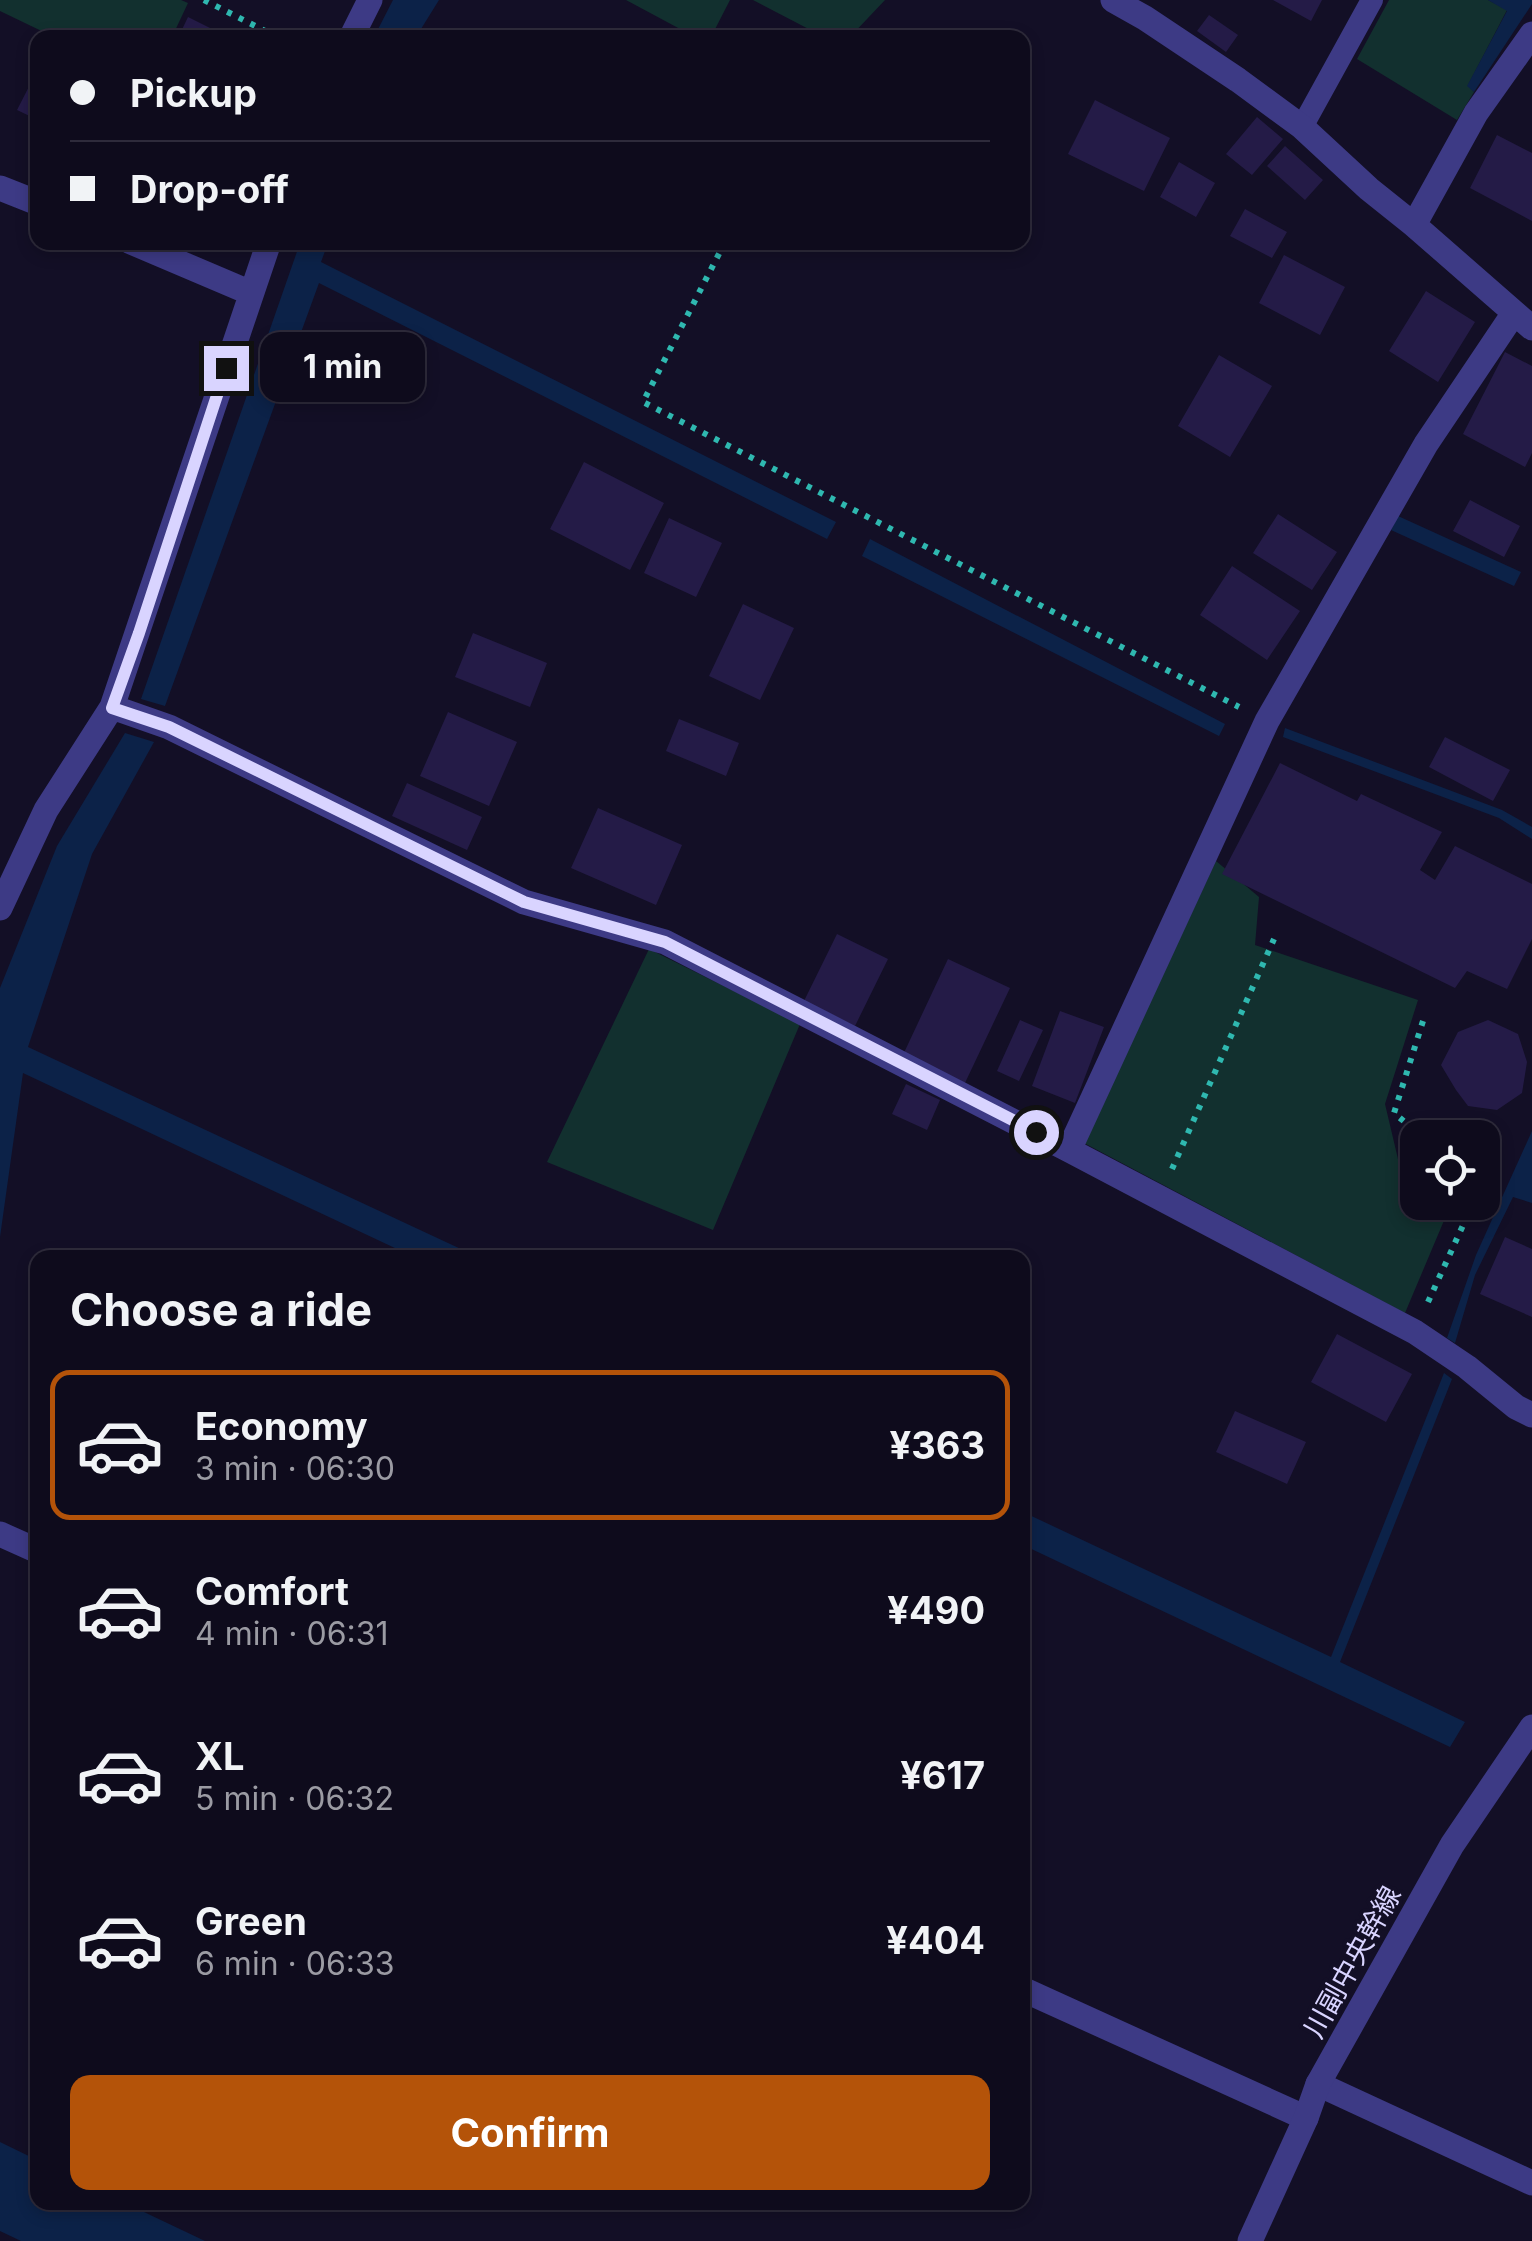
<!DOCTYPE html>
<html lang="en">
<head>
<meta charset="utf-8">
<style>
  body { margin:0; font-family:Inter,"Noto Sans JP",sans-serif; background:#1c1929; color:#f1f3f6; height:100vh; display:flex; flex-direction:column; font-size:38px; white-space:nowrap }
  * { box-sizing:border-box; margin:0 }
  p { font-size:32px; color:#9b9ba3 }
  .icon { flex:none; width:55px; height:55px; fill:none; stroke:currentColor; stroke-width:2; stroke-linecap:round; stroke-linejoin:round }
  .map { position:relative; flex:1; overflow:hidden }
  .panel { position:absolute; left:30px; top:1250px; width:1000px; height:960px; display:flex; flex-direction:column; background:#0e0b1c; border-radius:20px; box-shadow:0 5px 15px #0003,0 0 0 2px #2e2b3b }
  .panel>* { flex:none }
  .top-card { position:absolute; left:30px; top:30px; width:1000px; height:220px; border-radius:20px; box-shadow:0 5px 15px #0003,0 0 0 2px #2e2b3b; display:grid; align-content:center; height:220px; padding:0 40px; background:#0e0b1c }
  .fabs { position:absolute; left:1400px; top:1120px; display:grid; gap:20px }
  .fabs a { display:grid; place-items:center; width:100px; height:100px; border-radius:20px; background:#0e0b1c; box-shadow:0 5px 15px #0003,0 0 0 2px #2e2b3b; font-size:50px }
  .end { position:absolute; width:45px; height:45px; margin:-22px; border:12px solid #d9d4ff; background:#111; box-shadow:0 0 0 5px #111 }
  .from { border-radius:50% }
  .bubble { position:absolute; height:70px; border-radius:20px; background:#0e0b1c; box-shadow:0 5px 15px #0003,0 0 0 2px #2e2b3b; font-size:32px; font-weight:700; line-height:70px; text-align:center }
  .top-card b { display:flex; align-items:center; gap:35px; height:95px; font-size:38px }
  .top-card b+b { border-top:2px solid #2e2b3b }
  .top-card i { width:25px; height:25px; background:#f1f3f6 }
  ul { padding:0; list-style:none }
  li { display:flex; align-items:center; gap:30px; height:150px; margin:0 20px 15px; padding:0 20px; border:5px solid transparent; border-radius:20px }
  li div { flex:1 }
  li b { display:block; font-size:38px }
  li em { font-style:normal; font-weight:700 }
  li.active { border-color:#b45309 }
  li>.icon { width:90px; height:90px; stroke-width:1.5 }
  h2 { padding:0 40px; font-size:45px; line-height:120px }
  .cta { display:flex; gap:20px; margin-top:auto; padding:20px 40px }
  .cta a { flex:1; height:115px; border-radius:20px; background:#b45309; color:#fff; font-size:40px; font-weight:700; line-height:115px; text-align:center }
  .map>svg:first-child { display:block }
</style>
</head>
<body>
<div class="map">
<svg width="1532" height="2241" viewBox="0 0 1532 2241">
  <rect width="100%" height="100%" fill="#130f26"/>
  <!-- green -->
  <path fill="#12302f" d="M0,0H181L188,3L172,37H54L0,11Z
    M626,0H730L711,37H695Z
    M753,0H885L850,37H824Z
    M1389,0H1488L1507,10L1468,85L1474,92L1457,120L1357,59Z
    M1216,861L1259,897L1255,945L1418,1000L1385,1104L1402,1176L1417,1185L1418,1202L1451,1204L1405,1313L1084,1143Z
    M649,949L800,1024L713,1230L547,1162Z"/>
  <!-- water -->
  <path fill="#0c2248" d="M393,0H439L416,37H374Z
    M1488,0H1532V4L1474,92L1467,86L1507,11Z
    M300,243H328L321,262L836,522L827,539L319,283L165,706L141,699Z
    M1398,516L1521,572L1514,586L1391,530Z
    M870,539L1225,724L1219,736L862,556Z
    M1285,728L1502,810L1532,827V839L1499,818L1283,737Z
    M125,733L154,742L92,854L28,1047L478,1257H414L23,1073L0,1237V988L57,846Z
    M1532,1131V1203L1513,1197L1475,1275L1455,1343L1447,1338L1476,1255Z
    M1444,1373L1452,1379L1340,1662L1465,1722L1450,1747L1023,1545V1512L1331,1657Z
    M0,2142L37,2160L38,2202L125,2203L205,2241H21L0,2231Z"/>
  <!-- building -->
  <path fill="#241b47" d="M1273,0H1322L1311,21Z
    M1209,15L1238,35L1226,52L1197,31Z
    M188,17L230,38H178Z
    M38,69V120L17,110Z
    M1095,100L1170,138L1144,191L1068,154Z
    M1257,117L1283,139L1252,175L1226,154Z
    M1497,135L1532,153V221L1470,188Z
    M1285,146L1323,180L1305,200L1267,166Z
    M1179,162L1215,183L1196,217L1160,197Z
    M1245,209L1287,232L1272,258L1230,236Z
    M1284,255L1345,287L1320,335L1259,303Z
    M1426,291L1475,322L1438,382L1389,351Z
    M1505,352L1532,366V453L1525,467L1463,434Z
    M1219,355L1272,386L1230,457L1178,426Z
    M584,462L664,503L630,570L550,529Z
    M1470,500L1520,526L1504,557L1453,531Z
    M1278,514L1337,552L1312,590L1253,553Z
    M669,518L722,543L696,597L644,573Z
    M1232,566L1300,611L1267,660L1200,615Z
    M743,604L794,628L760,700L709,676Z
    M473,633L547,663L530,707L455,677Z
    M448,712L517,742L489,806L420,776Z
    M679,719L739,743L726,776L666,751Z
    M1445,737L1510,770L1493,801L1429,767Z
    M1280,763L1357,801L1361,794L1442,832L1420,870L1435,880L1455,846L1532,884V939L1507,989L1467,971L1455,988L1222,874Z
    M407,783L482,817L467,850L392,816Z
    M598,808L682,845L656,905L571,868Z
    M837,934L888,959L855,1026L804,1001Z
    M948,959L1010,988L964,1085L902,1057Z
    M1060,1011L1104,1027L1075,1103L1032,1086Z
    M1020,1020L1043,1030L1019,1081L997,1071Z
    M1488,1020L1518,1034L1527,1062L1522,1093L1497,1110L1468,1106L1456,1090L1441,1065L1458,1032Z
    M906,1084L940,1100L927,1130L892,1114Z
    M1505,1237L1532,1249V1317L1480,1294Z
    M1337,1334L1412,1374L1386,1422L1311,1382Z
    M1235,1411L1306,1442L1287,1484L1216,1452Z"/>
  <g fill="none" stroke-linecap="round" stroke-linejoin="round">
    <!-- path -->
    <path stroke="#2fb8b0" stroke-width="6" stroke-dasharray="5 8" stroke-linecap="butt" d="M204,0L279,38
      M725,242L643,402L1239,707
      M1423,1021L1394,1113L1424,1138
      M1172,1169L1274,939
      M1428,1302L1470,1210L1467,1202"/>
    <!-- service -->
    <path stroke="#3d3a85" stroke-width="22" d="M1302,127L1372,0"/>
    <!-- minor -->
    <path stroke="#3d3a85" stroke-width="25" d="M1113,0L1145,18L1238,80L1302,127L1369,189L1414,225L1532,328
      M351,38L370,0
      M0,188L38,203
      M1414,225L1476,113L1532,34
      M131,242L251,293
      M112,707L169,727L524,902L665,942L1069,1150L1415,1332L1467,1367L1516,1407L1532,1415
      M0,908L46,810L112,707L269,242
      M1069,1150L1267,721L1426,444L1514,313
      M0,1534L38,1551
      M1022,1989L1306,2118
      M1318,2084L1532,2183"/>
    <!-- tertiary -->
    <path stroke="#3d3a85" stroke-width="25" d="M1250,2241L1306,2118L1318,2084L1452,1845L1532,1727"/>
  </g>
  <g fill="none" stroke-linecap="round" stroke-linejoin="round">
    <!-- route -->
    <path stroke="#d9d4ff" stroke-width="12" d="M226,368L139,633L112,708L169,727L524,902L665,942L1036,1132"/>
  </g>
  <g text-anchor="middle" stroke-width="8" stroke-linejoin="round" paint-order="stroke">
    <!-- street labels -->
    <g font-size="28" fill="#d9d4ff" stroke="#130f26">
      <text transform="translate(1352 1962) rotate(-61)" y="10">川副中央幹線</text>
    </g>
  </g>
</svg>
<div class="fabs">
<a><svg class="icon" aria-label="locate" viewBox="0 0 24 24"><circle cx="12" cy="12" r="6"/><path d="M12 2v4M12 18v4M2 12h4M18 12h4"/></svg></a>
</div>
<i class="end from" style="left:1036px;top:1132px"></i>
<i class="end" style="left:226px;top:368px"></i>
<div class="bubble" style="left:260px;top:332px;width:165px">1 min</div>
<div class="top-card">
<b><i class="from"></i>Pickup</b>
<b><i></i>Drop-off</b>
</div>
<section class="panel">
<h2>Choose a ride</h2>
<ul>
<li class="active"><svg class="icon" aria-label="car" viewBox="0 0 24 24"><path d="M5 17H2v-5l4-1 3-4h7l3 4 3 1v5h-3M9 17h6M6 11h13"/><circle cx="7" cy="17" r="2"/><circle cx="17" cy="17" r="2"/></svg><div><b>Economy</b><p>3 min · 06:30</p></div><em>¥363</em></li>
<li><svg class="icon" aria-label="car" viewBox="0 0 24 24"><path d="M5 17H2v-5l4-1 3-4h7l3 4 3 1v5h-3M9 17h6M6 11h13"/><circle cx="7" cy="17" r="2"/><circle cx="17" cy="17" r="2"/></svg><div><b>Comfort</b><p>4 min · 06:31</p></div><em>¥490</em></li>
<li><svg class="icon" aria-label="car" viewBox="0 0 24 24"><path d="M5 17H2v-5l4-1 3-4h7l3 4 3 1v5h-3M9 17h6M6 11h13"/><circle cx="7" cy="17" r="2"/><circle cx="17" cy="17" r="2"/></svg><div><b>XL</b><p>5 min · 06:32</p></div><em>¥617</em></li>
<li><svg class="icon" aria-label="car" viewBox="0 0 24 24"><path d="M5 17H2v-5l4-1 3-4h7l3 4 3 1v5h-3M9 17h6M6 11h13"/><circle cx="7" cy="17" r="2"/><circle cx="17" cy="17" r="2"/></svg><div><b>Green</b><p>6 min · 06:33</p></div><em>¥404</em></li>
</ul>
<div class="cta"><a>Confirm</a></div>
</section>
</div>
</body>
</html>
